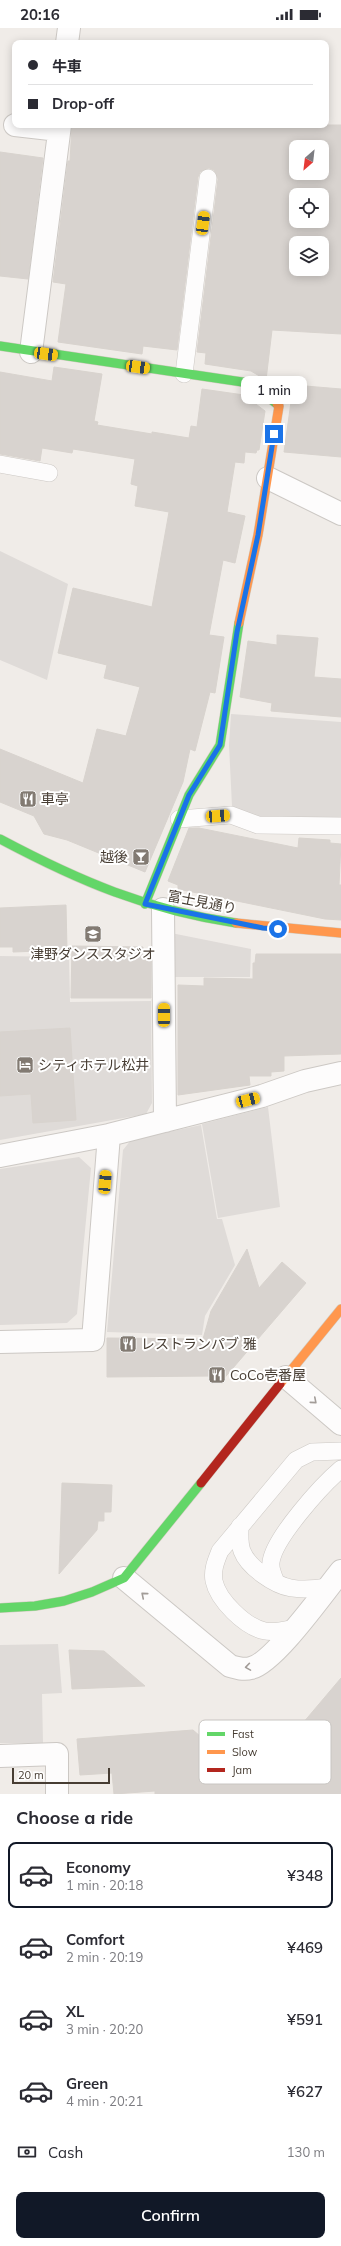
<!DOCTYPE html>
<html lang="en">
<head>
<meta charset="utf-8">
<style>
  body { margin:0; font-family:Mulish,"Noto Sans JP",sans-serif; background:#f2f2f3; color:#2b2b33; height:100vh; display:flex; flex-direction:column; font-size:15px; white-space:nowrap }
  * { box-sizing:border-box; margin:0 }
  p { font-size:13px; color:#7c7c81 }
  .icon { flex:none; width:22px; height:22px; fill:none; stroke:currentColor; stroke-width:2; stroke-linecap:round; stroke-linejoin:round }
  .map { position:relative; height:1766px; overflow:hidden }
  .drawer { display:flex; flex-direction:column; background:#fff; flex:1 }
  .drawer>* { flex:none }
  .hud { position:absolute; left:12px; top:12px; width:317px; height:88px; border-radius:8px; box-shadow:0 2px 10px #0003; display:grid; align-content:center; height:88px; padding:0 16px; background:#fff }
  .needle { width:26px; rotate:208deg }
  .buttons { position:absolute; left:289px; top:112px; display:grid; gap:8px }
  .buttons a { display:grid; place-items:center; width:40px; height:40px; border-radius:8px; background:#fff; box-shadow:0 2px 10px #0003; font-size:20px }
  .scale { position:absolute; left:12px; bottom:10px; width:98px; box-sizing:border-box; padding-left:4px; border:2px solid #473d33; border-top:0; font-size:11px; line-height:14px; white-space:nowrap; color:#473d33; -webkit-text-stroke:3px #fff; paint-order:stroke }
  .end { position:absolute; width:18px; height:18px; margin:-9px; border:5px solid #1a73e8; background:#fff; box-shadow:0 0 0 2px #fff }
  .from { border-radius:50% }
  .bubble { position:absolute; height:28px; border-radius:8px; background:#fff; box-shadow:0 2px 10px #0003; font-size:13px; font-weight:600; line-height:28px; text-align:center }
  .car { position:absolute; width:12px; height:24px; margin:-12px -6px; border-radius:5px; box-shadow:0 0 3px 1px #0007; background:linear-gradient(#f5c518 24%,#345 0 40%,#f5c518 0 76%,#345 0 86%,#f5c518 0) }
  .hud b { display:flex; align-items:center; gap:14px; height:38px; font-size:15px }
  .hud b+b { border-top:1px solid #e1e1e2 }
  .hud i { width:10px; height:10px; background:#2b2b33 }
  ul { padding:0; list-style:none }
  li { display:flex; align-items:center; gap:12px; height:66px; margin:0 8px 6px; padding:0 8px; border:2px solid transparent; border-radius:8px }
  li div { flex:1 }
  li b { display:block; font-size:15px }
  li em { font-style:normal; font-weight:600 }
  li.current { border-color:#111827 }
  li>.icon { width:36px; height:36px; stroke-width:1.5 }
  h2 { padding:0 16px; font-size:18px; line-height:48px }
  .pay { display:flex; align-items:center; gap:10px; height:44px; padding:0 16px; font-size:15px }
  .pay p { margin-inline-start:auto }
  .action { display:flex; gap:8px; margin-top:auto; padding:8px 16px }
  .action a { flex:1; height:46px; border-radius:8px; background:#111827; color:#fff; font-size:16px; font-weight:600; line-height:46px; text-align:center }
  .status { display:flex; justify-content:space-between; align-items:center; height:28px; padding:0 20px; background:#fff; direction:ltr }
  .status svg { height:11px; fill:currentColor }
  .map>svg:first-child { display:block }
</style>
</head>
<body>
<div class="status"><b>20:16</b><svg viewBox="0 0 49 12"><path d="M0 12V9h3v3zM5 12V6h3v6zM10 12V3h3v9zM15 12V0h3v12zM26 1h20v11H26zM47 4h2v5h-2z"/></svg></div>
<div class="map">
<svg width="341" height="1766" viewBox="0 0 341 1766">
  <rect width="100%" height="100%" fill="#f0ece8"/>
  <!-- parking -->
  <path fill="#dfdbd8" d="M0,523L68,556L47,652L0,632Z
    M231,686L341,694V794L258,790L232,778L229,717Z
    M171,905L251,921L250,949H172Z
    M0,928L69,929L70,974L151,973L152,1075L146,1086L0,1112Z
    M268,1079L280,1179L218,1190L202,1096Z
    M201,1097L217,1191H222L235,1237L205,1288L202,1307L107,1304L123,1122L131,1112Z
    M79,1129L91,1140L77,1286L67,1295L0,1297V1141Z
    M58,1616L62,1665L42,1666L43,1715H0V1617Z"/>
  <!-- building -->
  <path fill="#d8d3cf" stroke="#d8d3ce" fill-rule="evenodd" d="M72,97H341V306L272,302L266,352L251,343L205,336L206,325L197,324L218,151L214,142L209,140L200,144L198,149L177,322L143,318L142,326L58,314L66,256L53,254L68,133H70ZM296,119H322V145H296ZM296,167H322V193H296ZM296,215H322V241H296Z
    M0,124L43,130L28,251L0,248Z
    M54,339L102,346L94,393L98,394L97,397L152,406V404L189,410L191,398L197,399L202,361L244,367L265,383L259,422H257L256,425L245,424L244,435L235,434L227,484L245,488L235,535L223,532L209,607L224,609L215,665L210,664L195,723L190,721L183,754L145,844L67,812L44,806L34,788L0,774V721L83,755L97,701L126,708L140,659L104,650L107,637L58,625L73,560L152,579L169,484L135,478L138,458L131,456L135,431L73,421L72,425L42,420L40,433L0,426V344L52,353Z
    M270,355L341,361V429L284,424L291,374Z
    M277,607L318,610L314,649L341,651V689L271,683L272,675L240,669L248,613L277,617Z
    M189,800H199L298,820L299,810L330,812V815L341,816L339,857H341V892L325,891L178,861V857L168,853Z
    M66,877L67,922L13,924V919H0V880Z
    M72,918L143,919V932H151V970H71Z
    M256,926H341V1026L284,1028V1043L271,1044V1048H249L250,1057L178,1067V957L204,958V950L253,951V935H255Z
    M70,1000L76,1092L33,1095L31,1066L0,1068V1004Z
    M247,1221L259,1260L282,1234L306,1255L221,1354L212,1348L107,1349V1310L203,1311L211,1283Z
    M62,1455L112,1457L111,1484H104V1493H98L97,1502L59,1546Z
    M69,1622L104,1623L145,1658L72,1661Z
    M341,1650V1766H155V1763L114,1766L112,1745L80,1747L77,1711L193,1702L253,1754Z"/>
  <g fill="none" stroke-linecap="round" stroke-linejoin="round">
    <defs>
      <path id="lane" d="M184,346L208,150
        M0,436L49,445
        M179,791L231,787L258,797L341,798
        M240,1498C240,1507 239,1515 242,1523C248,1539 274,1557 291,1560C303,1562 315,1561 328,1559
        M276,1554C273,1547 270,1541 271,1534C274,1510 322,1457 341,1441
        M295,1600C285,1602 275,1605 265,1603C245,1599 218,1572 214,1553C212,1542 216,1533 220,1523L296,1432L312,1424L341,1423"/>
      <path id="street" d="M67,15L69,0
        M15,97L59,102
        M31,324L60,97
        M268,450L341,486
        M163,881L165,1093
        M0,1128L109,1107L262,1068L305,1053L341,1045
        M0,1314L93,1312L109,1107
        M286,1349L341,1396
        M124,1550L230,1638C237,1640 244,1642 251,1640C274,1635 324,1564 341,1543
        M0,1728L57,1726V1766"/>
      <path id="fast" d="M0,318L249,355L277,376
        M0,811C79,853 147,882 236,895
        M145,876L189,767L220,717L239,595
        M0,1580L35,1578L64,1573L92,1564L124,1550L201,1455"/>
      <path id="slow" d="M239,595L258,507L279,378L277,376
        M236,895L341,905
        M280,1356L341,1281"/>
      <path id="jam" d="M201,1455L280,1356"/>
    </defs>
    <!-- lane casing -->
    <use href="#lane" stroke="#ccc8c4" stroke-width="18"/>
    <!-- street casing -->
    <use href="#street" stroke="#ccc8c4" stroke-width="24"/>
    <!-- fast casing -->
    <use href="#fast" stroke="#d1cabf" stroke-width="10"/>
    <!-- slow casing -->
    <use href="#slow" stroke="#d1cabf" stroke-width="10"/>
    <!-- jam casing -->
    <use href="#jam" stroke="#d1cabf" stroke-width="10"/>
    <!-- lane -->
    <use href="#lane" stroke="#fdfcfc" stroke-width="17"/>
    <!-- street -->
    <use href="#street" stroke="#fdfcfc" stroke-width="22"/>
    <!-- fast -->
    <use href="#fast" stroke="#63d668" stroke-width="9"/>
    <!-- slow -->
    <use href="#slow" stroke="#ff974d" stroke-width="9"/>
    <!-- jam -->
    <use href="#jam" stroke="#b3261e" stroke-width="9"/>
  </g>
  <!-- one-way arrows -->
  <defs><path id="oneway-chevron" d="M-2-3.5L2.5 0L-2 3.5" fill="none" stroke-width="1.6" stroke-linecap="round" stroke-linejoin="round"/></defs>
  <g stroke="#a29c98">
    <use href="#oneway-chevron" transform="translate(314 1373) rotate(41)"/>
    <use href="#oneway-chevron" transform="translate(144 1567) rotate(-140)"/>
    <use href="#oneway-chevron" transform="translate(248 1639) rotate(171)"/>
  </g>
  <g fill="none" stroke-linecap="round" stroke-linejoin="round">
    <!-- route -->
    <path stroke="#1a73e8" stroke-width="5" d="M274,406L258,507L237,604L220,717L189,767L145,876L263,900L278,901"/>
  </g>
  <!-- icons -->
  <defs>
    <symbol id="restaurant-square" viewBox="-11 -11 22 22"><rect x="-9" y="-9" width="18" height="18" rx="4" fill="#827a72" stroke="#fff"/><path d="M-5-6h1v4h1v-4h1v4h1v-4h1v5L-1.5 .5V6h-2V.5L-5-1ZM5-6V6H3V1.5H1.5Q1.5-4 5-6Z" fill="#fff"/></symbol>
    <symbol id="bar-square" viewBox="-11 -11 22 22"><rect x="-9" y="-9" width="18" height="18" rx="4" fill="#827a72" stroke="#fff"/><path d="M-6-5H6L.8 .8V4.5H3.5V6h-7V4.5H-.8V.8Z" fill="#fff"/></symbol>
    <symbol id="school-square" viewBox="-11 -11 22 22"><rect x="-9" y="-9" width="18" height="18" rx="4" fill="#827a72" stroke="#fff"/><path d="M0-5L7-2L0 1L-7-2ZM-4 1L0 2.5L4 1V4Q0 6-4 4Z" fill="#fff"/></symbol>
    <symbol id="hotel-square" viewBox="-11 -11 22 22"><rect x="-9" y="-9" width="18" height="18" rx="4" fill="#827a72" stroke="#fff"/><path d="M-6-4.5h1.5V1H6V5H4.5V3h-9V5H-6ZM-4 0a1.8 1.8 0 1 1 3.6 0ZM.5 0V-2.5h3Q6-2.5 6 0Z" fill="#fff"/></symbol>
  </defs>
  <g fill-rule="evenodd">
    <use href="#restaurant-square" x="18" y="761" width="20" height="20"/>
    <use href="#bar-square" x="131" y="819" width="20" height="20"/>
    <use href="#school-square" x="83" y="896" width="20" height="20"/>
    <use href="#hotel-square" x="15" y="1027" width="20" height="20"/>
    <use href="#restaurant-square" x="118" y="1306" width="20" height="20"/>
    <use href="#restaurant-square" x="207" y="1337" width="20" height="20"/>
  </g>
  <g text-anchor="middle" stroke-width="4" stroke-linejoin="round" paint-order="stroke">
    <!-- poi labels -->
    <g font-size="14" fill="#473d33" stroke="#fff" text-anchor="start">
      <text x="41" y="776">車亭</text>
      <text x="128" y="834" text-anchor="end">越後</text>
      <text x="93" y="931" text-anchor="middle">津野ダンススタジオ</text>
      <text x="38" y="1042">シティホテル松井</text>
      <text x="141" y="1321">レストランパブ 雅</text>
      <text x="230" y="1352">CoCo壱番屋</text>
    </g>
    <!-- street labels -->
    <g font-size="14" fill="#473d33" stroke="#fff">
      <text transform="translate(202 874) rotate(11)" y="5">富士見通り</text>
    </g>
  </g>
  <!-- legend -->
  <rect x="199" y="1692" width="132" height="64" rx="6" fill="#fff" stroke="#c8c5c2" stroke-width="1"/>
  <rect x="207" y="1704" width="18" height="4" fill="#63d668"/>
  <rect x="207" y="1722" width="18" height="4" fill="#ff974d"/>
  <rect x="207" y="1740" width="18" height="4" fill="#b3261e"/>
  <g font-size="11" fill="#473d33">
    <text x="232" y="1710">Fast</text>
    <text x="232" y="1728">Slow</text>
    <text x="232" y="1746">Jam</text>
  </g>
</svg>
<div class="buttons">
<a><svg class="needle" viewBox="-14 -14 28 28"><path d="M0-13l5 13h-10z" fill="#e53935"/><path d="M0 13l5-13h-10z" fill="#7c7c81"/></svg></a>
<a><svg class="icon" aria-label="locate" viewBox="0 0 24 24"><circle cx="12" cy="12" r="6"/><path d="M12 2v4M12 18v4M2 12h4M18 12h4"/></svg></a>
<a><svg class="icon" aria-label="layers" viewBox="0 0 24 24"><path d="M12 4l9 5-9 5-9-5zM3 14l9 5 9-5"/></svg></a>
</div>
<div class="scale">20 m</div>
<i class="end from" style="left:278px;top:901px"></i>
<i class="end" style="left:274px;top:406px"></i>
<div class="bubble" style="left:241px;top:348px;width:66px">1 min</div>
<i class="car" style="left:203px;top:195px;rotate:8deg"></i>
<i class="car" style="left:46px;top:326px;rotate:98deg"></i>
<i class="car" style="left:138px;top:339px;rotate:98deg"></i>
<i class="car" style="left:218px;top:788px;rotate:86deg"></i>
<i class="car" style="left:164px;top:987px;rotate:0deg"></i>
<i class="car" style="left:248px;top:1072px;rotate:75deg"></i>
<i class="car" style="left:105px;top:1154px;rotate:5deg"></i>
<div class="hud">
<b><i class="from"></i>牛車</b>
<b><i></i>Drop-off</b>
</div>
</div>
<section class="drawer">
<h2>Choose a ride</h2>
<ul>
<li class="current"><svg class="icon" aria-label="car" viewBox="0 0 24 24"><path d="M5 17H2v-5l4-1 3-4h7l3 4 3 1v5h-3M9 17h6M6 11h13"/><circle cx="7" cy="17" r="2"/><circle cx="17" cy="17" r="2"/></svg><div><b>Economy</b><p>1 min · 20:18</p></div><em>¥348</em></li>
<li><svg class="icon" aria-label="car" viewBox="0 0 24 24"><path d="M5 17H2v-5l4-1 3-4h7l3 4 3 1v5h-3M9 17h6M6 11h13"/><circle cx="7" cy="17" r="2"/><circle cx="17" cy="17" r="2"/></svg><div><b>Comfort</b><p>2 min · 20:19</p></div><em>¥469</em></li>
<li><svg class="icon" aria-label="car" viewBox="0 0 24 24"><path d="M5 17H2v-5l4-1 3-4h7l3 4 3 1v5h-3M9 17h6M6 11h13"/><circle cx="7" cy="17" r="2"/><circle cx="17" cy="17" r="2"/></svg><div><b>XL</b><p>3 min · 20:20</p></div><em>¥591</em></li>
<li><svg class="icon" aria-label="car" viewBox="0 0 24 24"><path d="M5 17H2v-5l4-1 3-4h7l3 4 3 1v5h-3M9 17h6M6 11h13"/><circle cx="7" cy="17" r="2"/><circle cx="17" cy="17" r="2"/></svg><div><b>Green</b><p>4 min · 20:21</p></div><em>¥627</em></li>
</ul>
<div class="pay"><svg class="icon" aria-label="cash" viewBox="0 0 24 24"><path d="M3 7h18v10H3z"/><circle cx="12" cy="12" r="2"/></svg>Cash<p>130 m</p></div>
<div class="action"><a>Confirm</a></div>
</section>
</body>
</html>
